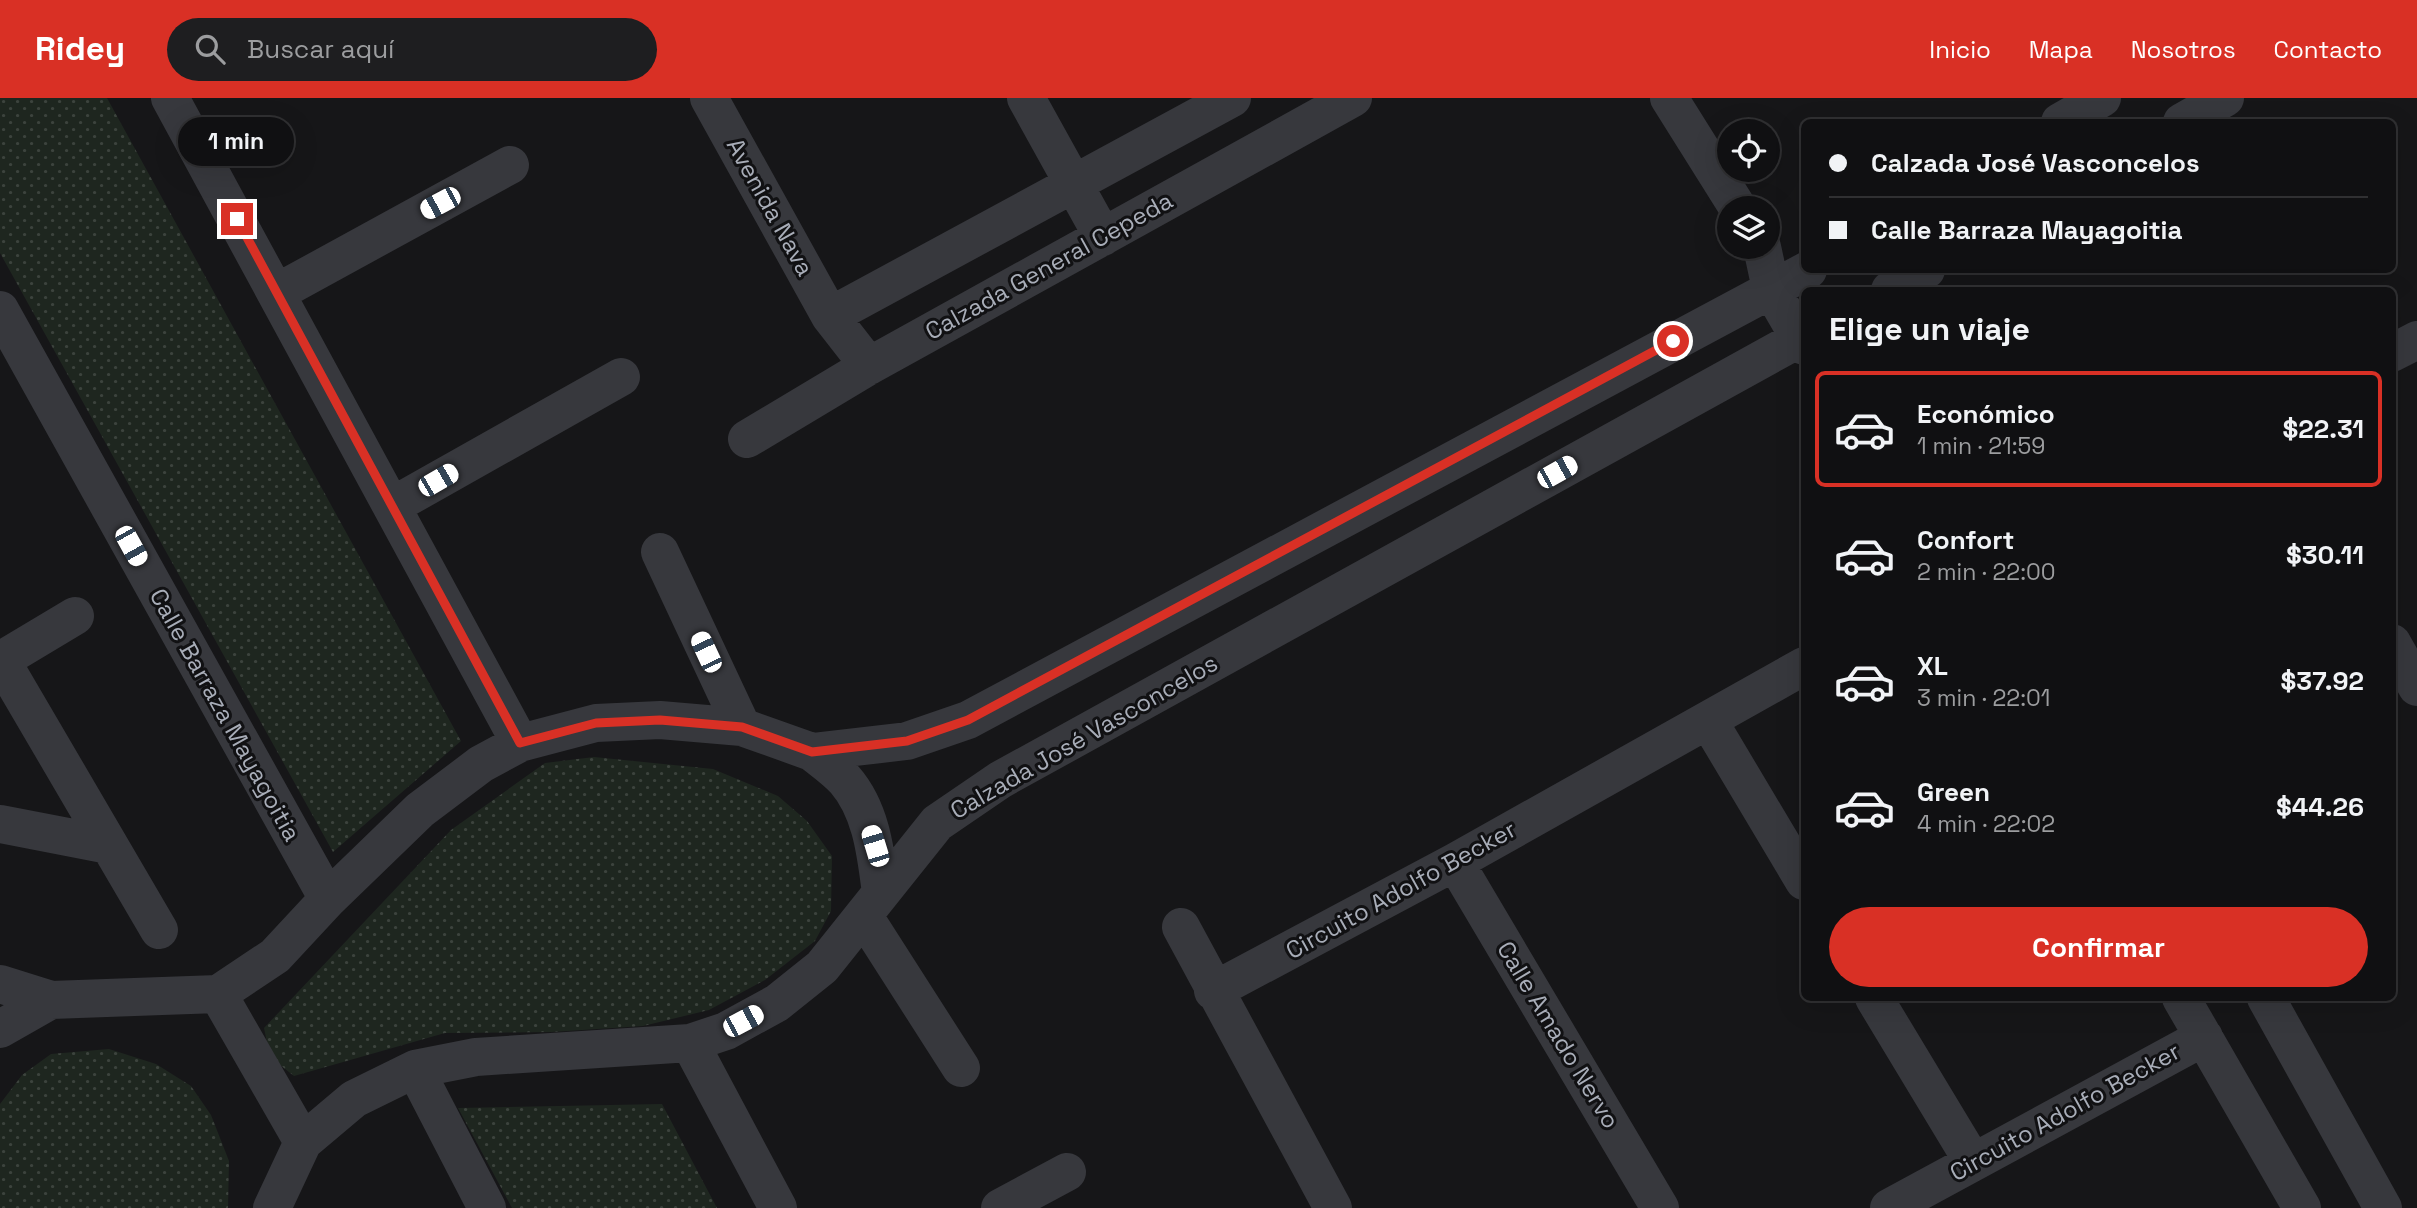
<!DOCTYPE html>
<html lang="es">
<head>
<meta charset="utf-8">
<style>
  body { margin:0; font-family:"Space Grotesk",sans-serif; background:#1e1e20; color:#f1f3f6; height:100vh; display:flex; flex-direction:column; font-size:26px; white-space:nowrap }
  * { box-sizing:border-box; margin:0 }
  p { font-size:23px; color:#9c9d9f }
  .icon { flex:none; width:38px; height:38px; fill:none; stroke:currentColor; stroke-width:2; stroke-linecap:round; stroke-linejoin:round }
  .map { position:relative; flex:1; overflow:hidden }
  .side { position:absolute; left:1801px; top:189px; width:595px; height:714px; display:flex; flex-direction:column; background:#101012; border-radius:10px; box-shadow:0 7px 28px #0002,0 0 0 2px #303032 }
  .side>* { flex:none }
  .guide { position:absolute; left:1801px; top:21px; width:595px; height:154px; border-radius:10px; box-shadow:0 7px 28px #0002,0 0 0 2px #303032; display:grid; align-content:center; height:154px; padding:0 28px; background:#101012 }
  .fabs { position:absolute; left:1717px; top:21px; display:grid; gap:14px }
  .fabs a { display:grid; place-items:center; width:63px; height:63px; border-radius:50%; background:#101012; box-shadow:0 7px 28px #0002,0 0 0 2px #303032; font-size:35px }
  .end { position:absolute; width:32px; height:32px; margin:-16px; border:9px solid #d93025; background:#fff; box-shadow:0 0 0 4px #fff }
  .from { border-radius:50% }
  .bubble { position:absolute; height:49px; border-radius:24px; background:#101012; box-shadow:0 7px 28px #0002,0 0 0 2px #303032; font-size:23px; font-weight:700; line-height:49px; text-align:center }
  .car { position:absolute; width:21px; height:42px; margin:-21px -10px; border-radius:9px; box-shadow:0 0 5px 2px #0007; background:linear-gradient(#fff 24%,#345 0 40%,#fff 0 76%,#345 0 86%,#fff 0) }
  .guide b { display:flex; align-items:center; gap:24px; height:66px; font-size:26px }
  .guide b+b { border-top:2px solid #303032 }
  .guide i { width:18px; height:18px; background:#f1f3f6 }
  ul { padding:0; list-style:none }
  li { display:flex; align-items:center; gap:21px; height:116px; margin:0 14px 10px; padding:0 14px; border:4px solid transparent; border-radius:10px }
  li div { flex:1 }
  li b { display:block; font-size:26px }
  li em { font-style:normal; font-weight:700 }
  li.selected { border-color:#d93025 }
  li>.icon { width:63px; height:63px; stroke-width:1.5 }
  h2 { padding:0 28px; font-size:32px; line-height:84px }
  .cta { display:flex; gap:14px; margin-top:auto; padding:14px 28px }
  .cta a { flex:1; height:80px; border-radius:42px; background:#d93025; color:#fff; font-size:28px; font-weight:700; line-height:80px; text-align:center }
  header { display:flex; align-items:center; gap:42px; box-sizing:border-box; height:98px; padding:0 35px; background:#d93025; color:#fff }
  header strong { font-size:33px }
  nav { display:flex; gap:38px; margin-inline-start:auto; font-size:24px }
  .search { width:490px; height:63px; background:#1e1e20; display:flex; align-items:center; gap:18px; box-sizing:border-box; padding:0 24px; border-radius:38px; color:#9c9d9f; font-size:26px }
  .map>svg:first-child { display:block }
</style>
</head>
<body>
<header>
<strong>Ridey</strong>
<div class="search"><svg class="icon" aria-label="search" viewBox="0 0 24 24"><circle cx="10" cy="10" r="6"/><path d="M15 15l6 6"/></svg>Buscar aquí</div>
<nav><a>Inicio</a><a>Mapa</a><a>Nosotros</a><a>Contacto</a></nav>
</header>
<div class="map">
<svg width="2417" height="1110" viewBox="0 0 2417 1110">
  <defs>
    <pattern id="grass-dots" width="8" height="8" patternUnits="userSpaceOnUse" patternTransform="scale(1.75)"><rect width="8" height="8" fill="#1e261f"/><path d="M2 2h.1M6 6h.1" fill="none" stroke="#3c433d" stroke-width="1.8" stroke-linecap="round"/></pattern>
  </defs>
  <rect width="100%" height="100%" fill="#161618"/>
  <!-- grass -->
  <path fill="url(#grass-dots)" d="M0,0H107L461,643L333,754L0,155Z
    M594,659L713,671L778,698L807,723L832,758L831,813L815,843L765,882L709,912L643,928L552,934L445,935L294,978L270,959L264,930L451,732L545,665Z
    M109,951L156,966L191,988L211,1017L229,1063L228,1110H0V1006L22,977L51,956Z
    M662,1006L717,1110H512L458,1010Z"/>
  <g fill="none" stroke-linecap="round" stroke-linejoin="round">
    <!-- minor -->
    <path stroke="#37383d" stroke-width="38" d="M170,0L520,645
      M709,0L830,218L869,268
      M1026,0L1103,139
      M1669,0L1738,110
      M2060,24L2102,0
      M2182,24L2225,0
      M1762,149L1771,191L1804,248
      M1890,192L1926,172
      M278,194L510,67
      M0,212L328,801
      M830,218L1232,0
      M2392,255L2417,242
      M747,341L869,268L1353,0
      M392,408L621,279
      M660,454L742,629
      M2392,545L2417,589
      M1,562L159,832
      M0,563L75,518
      M1708,622L1804,783
      M812,654C823,663 836,672 845,682C872,713 876,757 881,795
      M0,726L109,747
      M1455,764L1660,1110
      M865,820L961,970
      M1181,829L1333,1110
      M0,886L51,902
      M1213,893L1455,764L1804,568
      M218,896L303,1044
      M1874,900L1973,1064
      M2181,900L2302,1110
      M2266,900L2383,1110
      M0,931L51,902L218,896L275,858L328,801L420,712L481,666L520,645L596,625L660,622L742,629L812,654L907,643L968,622L1808,172
      M690,945L778,1110
      M415,971L487,1110
      M272,1110L303,1044L354,1001L415,971L476,959L690,945L726,933L777,905L822,869L937,725L1000,682L1804,238
      M1000,1110L1067,1074
      M1889,1110L2204,939"/>
  </g>
  <g fill="none" stroke-linecap="round" stroke-linejoin="round">
    <!-- route -->
    <path stroke="#d93025" stroke-width="9" d="M237,121L520,645L596,625L660,622L742,629L812,654L907,643L968,622L1673,243"/>
  </g>
  <g text-anchor="middle" stroke-width="6" stroke-linejoin="round" paint-order="stroke">
    <!-- street labels -->
    <g font-size="24" fill="#a8adb8" stroke="#111113">
      <text transform="translate(770 109) rotate(61)" y="8">Avenida Nava</text>
      <text transform="translate(1049 168) rotate(-29)" y="8">Calzada General Cepeda</text>
      <text transform="translate(225 617) rotate(61)" y="8">Calle Barraza Mayagoitia</text>
      <text transform="translate(1084 639) rotate(-30)" y="8">Calzada José Vasconcelos</text>
      <text transform="translate(1401 792) rotate(-29)" y="8">Circuito Adolfo Becker</text>
      <text transform="translate(1558 937) rotate(59)" y="8">Calle Amado Nervo</text>
      <text transform="translate(2065 1014) rotate(-29)" y="8">Circuito Adolfo Becker</text>
    </g>
  </g>
</svg>
<div class="fabs">
<a><svg class="icon" aria-label="locate" viewBox="0 0 24 24"><circle cx="12" cy="12" r="6"/><path d="M12 2v4M12 18v4M2 12h4M18 12h4"/></svg></a>
<a><svg class="icon" aria-label="layers" viewBox="0 0 24 24"><path d="M12 4l9 5-9 5-9-5zM3 14l9 5 9-5"/></svg></a>
</div>
<i class="end from" style="left:1673px;top:243px"></i>
<i class="end" style="left:237px;top:121px"></i>
<div class="bubble" style="left:178px;top:19px;width:116px">1 min</div>
<i class="car" style="left:440px;top:105px;rotate:242deg"></i>
<i class="car" style="left:1557px;top:374px;rotate:61deg"></i>
<i class="car" style="left:438px;top:382px;rotate:60deg"></i>
<i class="car" style="left:131px;top:448px;rotate:151deg"></i>
<i class="car" style="left:706px;top:554px;rotate:335deg"></i>
<i class="car" style="left:875px;top:748px;rotate:343deg"></i>
<i class="car" style="left:743px;top:923px;rotate:62deg"></i>
<div class="guide">
<b><i class="from"></i>Calzada José Vasconcelos</b>
<b><i></i>Calle Barraza Mayagoitia</b>
</div>
<section class="side">
<h2>Elige un viaje</h2>
<ul>
<li class="selected"><svg class="icon" aria-label="car" viewBox="0 0 24 24"><path d="M5 17H2v-5l4-1 3-4h7l3 4 3 1v5h-3M9 17h6M6 11h13"/><circle cx="7" cy="17" r="2"/><circle cx="17" cy="17" r="2"/></svg><div><b>Económico</b><p>1 min · 21:59</p></div><em>$22.31</em></li>
<li><svg class="icon" aria-label="car" viewBox="0 0 24 24"><path d="M5 17H2v-5l4-1 3-4h7l3 4 3 1v5h-3M9 17h6M6 11h13"/><circle cx="7" cy="17" r="2"/><circle cx="17" cy="17" r="2"/></svg><div><b>Confort</b><p>2 min · 22:00</p></div><em>$30.11</em></li>
<li><svg class="icon" aria-label="car" viewBox="0 0 24 24"><path d="M5 17H2v-5l4-1 3-4h7l3 4 3 1v5h-3M9 17h6M6 11h13"/><circle cx="7" cy="17" r="2"/><circle cx="17" cy="17" r="2"/></svg><div><b>XL</b><p>3 min · 22:01</p></div><em>$37.92</em></li>
<li><svg class="icon" aria-label="car" viewBox="0 0 24 24"><path d="M5 17H2v-5l4-1 3-4h7l3 4 3 1v5h-3M9 17h6M6 11h13"/><circle cx="7" cy="17" r="2"/><circle cx="17" cy="17" r="2"/></svg><div><b>Green</b><p>4 min · 22:02</p></div><em>$44.26</em></li>
</ul>
<div class="cta"><a>Confirmar</a></div>
</section>
</div>
</body>
</html>
